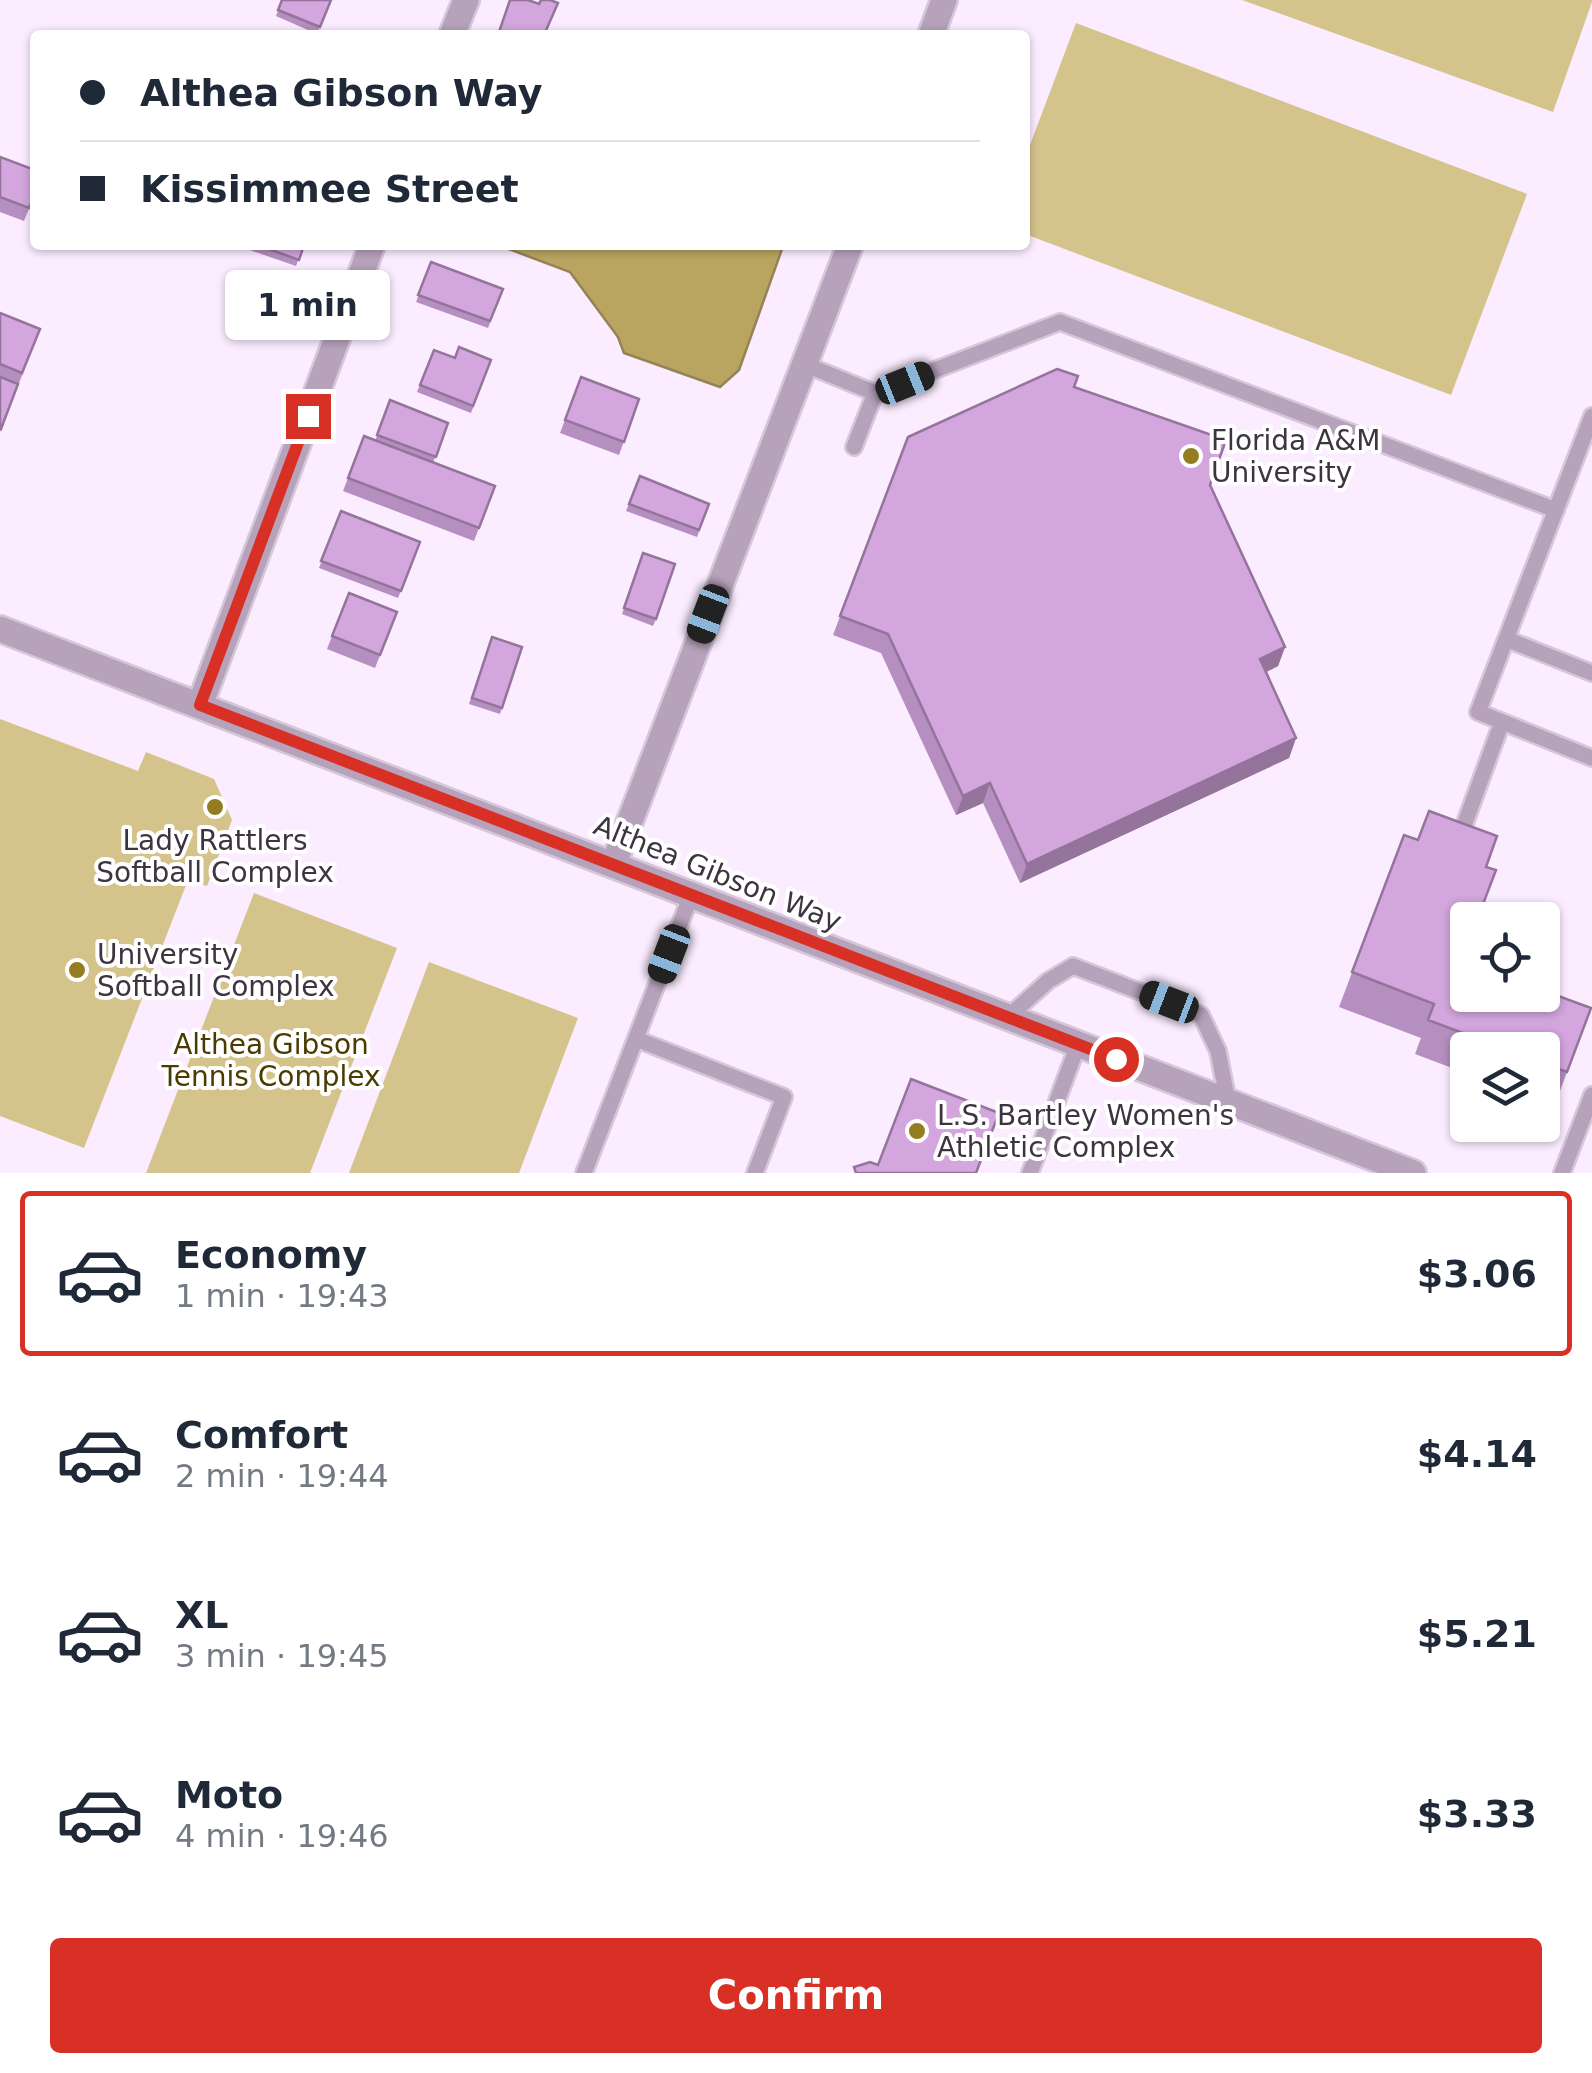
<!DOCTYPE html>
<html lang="en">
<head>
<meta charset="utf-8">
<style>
  body { margin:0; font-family:"DejaVu Sans",sans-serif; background:#f6f6f7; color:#1f2937; height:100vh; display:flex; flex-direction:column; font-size:38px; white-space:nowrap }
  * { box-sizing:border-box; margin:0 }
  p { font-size:32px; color:#747a83 }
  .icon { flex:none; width:55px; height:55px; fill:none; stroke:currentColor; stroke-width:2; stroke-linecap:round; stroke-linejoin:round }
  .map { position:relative; height:1173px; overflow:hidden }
  .drawer { display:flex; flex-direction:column; background:#fff; flex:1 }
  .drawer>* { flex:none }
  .guide { position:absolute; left:30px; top:30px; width:1000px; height:220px; border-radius:10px; box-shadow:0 2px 8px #0004; display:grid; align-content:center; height:220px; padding:0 50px; background:#fff }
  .tools { position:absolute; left:1450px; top:902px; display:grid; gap:20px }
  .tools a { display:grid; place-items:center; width:110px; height:110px; border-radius:10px; background:#fff; box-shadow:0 2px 8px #0004; font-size:50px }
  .end { position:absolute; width:45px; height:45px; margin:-22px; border:12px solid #d93025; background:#fff; box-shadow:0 0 0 5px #fff }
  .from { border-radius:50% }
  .bubble { position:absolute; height:70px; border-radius:10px; background:#fff; box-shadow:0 2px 8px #0004; font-size:32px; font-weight:600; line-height:70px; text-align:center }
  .car { position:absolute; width:30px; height:60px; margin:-30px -15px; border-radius:12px; box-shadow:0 0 8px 2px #0007; background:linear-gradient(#222 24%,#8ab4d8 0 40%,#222 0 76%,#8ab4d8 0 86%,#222 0) }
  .guide b { display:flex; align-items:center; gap:35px; height:95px; font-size:38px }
  .guide b+b { border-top:2px solid #e0e1e3 }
  .guide i { width:25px; height:25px; background:#1f2937 }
  ul { padding:18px 0 0; list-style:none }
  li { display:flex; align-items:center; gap:30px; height:165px; margin:0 20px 15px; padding:0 30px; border:5px solid transparent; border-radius:10px }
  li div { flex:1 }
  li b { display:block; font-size:38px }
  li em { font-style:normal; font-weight:600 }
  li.on { border-color:#d93025 }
  li>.icon { width:90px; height:90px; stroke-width:1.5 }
  .action { display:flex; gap:20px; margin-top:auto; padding:20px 50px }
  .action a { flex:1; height:115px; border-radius:10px; background:#d93025; color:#fff; font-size:40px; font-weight:600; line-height:115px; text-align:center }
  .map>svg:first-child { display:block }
</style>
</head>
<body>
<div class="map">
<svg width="1592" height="1173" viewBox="0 0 1592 1173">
  <rect width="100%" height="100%" fill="#fbecff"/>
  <!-- green -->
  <path fill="#d5c38c" d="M1242,0H1592V2L1553,112Z
    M1076,23L1527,194L1451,395L1025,234V158Z
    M0,719L138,771L146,752L214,779L232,820L207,886L188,880L84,1148L0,1116Z
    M254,893L397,948L310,1173H146Z
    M429,962L578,1018L519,1173H349Z"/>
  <!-- water -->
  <path fill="#baa560" stroke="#948356" stroke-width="2.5" d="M498,245H781L782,249L739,370L720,387L624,353L618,337L570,272Z"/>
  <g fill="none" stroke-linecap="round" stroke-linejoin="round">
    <defs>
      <path id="service" d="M804,364L875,393L1060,322L1556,510
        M1592,416L1478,712L1592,758
        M854,447L875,393
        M1506,639L1592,673
        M1458,842L1502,722
        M1007,1018L1048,981L1073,966L1201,1015L1218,1051L1228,1102
        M636,1039L784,1097L755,1173
        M584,1173L692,893
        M1030,1173L1078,1045
        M1562,1173L1592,1095"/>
      <path id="minor" d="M452,35L466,0
        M931,35L944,0
        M200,705L372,245
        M614,863L850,245"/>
      <path id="tertiary" d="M0,629C472,808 942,992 1413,1173"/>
    </defs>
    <!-- service casing -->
    <use href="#service" stroke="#d5c7d9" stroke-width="20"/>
    <!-- minor casing -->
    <use href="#minor" stroke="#d5c7d9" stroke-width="30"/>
    <!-- tertiary casing -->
    <use href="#tertiary" stroke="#d5c7d9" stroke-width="30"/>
    <!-- service -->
    <use href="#service" stroke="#b6a2bb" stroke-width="15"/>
    <!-- minor -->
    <use href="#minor" stroke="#b6a2bb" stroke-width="25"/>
    <!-- tertiary -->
    <use href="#tertiary" stroke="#b6a2bb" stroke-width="25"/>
  </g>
  <!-- wall -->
  <path fill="#b58fbf" d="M282,0H331L317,34L276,16Z
    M0,157L35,194L24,221L0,212Z
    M242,245H304L296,266L241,247Z
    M431,262L503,289L488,328L416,302Z
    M0,313L40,329L0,432Z
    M434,350L455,358L491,360L471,413L417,392Z
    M581,377L639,399L619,455L560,433Z
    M1074,387L1210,485L1285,647L1278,666L1266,672L1296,738L1289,758L1020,883L983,803L956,815L881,653L833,635L908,437Z
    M390,400L448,423L433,463L495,486L474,541L343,491L348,478L375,441Z
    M640,476L709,504L697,537L626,511Z
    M341,511L420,542L398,598L319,568Z
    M643,553L656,619L653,626L622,614Z
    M349,593L397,612L375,668L327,649Z
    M492,637L522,647L500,714L469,704Z
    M1404,835L1486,867L1462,959L1591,1008L1554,1107L1542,1102V1050H1468V1074L1415,1054L1421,1038L1339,1007Z"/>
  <!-- shaded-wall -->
  <path fill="#94749b" d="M1285,647L1278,666L1253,679L1260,659Z
    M1296,738L1289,758L1020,883L1027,864Z
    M990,783L983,803L956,815L963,796Z"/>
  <!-- building -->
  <path fill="#d3a6de" stroke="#94749b" stroke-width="2.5" d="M282,0H331L320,27L278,10Z
    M510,0H528L539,4L541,0H550L558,3L544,35H508L499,32Z
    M0,157L35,170V193L29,208L0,197Z
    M258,245H304L299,260Z
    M431,262L503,289L490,321L418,295Z
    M0,313L40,329L22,373L0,364Z
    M459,347L491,360L473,406L420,385L434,350L455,358Z
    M1057,369L1078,376L1074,387L1226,440L1210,485L1285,647L1260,659L1296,738L1027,864L990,783L963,796L888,634L840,616L908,437Z
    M0,377L18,384L1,429L0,428Z
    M581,377L639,399L624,442L565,420Z
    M390,400L448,423L436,457L377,435Z
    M364,436L495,486L479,528L348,478Z
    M640,476L709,504L699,530L629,504Z
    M341,511L420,542L401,591L321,561Z
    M643,553L675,564L656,619L624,608Z
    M349,593L397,612L380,655L332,636Z
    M492,637L522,647L502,708L472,698Z
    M1429,811L1497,836L1486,867L1496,870L1477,920H1468V945L1462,959L1468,961V995H1542V990L1591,1008L1567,1072L1542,1063V1050H1508L1428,1020L1434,1004L1352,972L1404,835L1418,840Z
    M911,1079L999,1113L976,1173H856L854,1167L870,1162L878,1165Z"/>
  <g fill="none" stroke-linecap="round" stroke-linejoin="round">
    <!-- route -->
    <path stroke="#d93025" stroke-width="12" d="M308,416L200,705L1116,1059"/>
  </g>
  <!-- markers -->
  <g fill="#947c23" stroke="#fff" stroke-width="4">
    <circle cx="1191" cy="456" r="10"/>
    <circle cx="215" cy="807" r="10"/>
    <circle cx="77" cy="970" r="10"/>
    <circle cx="917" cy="1131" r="10"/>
  </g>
  <g text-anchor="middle" stroke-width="8" stroke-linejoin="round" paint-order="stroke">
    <!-- poi labels -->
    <g font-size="28" fill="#3d3440" stroke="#fff" text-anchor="start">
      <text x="1211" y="450">Florida A&amp;M<tspan x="1211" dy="32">University</tspan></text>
      <text x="215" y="850" text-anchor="middle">Lady Rattlers<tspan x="215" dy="32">Softball Complex</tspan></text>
      <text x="97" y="964">University<tspan x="97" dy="32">Softball Complex</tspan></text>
      <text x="937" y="1125">L.S. Bartley Women's<tspan x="937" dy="32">Athletic Complex</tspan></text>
    </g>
    <!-- street labels -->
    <g font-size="28" fill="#3d3440" stroke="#fff">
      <text transform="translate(718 873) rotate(22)" y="10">Althea Gibson Way</text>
    </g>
    <!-- park labels -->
    <g font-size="28" fill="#4a3b00" stroke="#fff">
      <text x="271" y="1054">Althea Gibson<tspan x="271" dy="32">Tennis Complex</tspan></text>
    </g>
  </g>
</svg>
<div class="tools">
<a><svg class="icon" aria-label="locate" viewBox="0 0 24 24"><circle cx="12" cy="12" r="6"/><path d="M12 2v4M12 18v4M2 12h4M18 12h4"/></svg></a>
<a><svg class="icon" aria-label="layers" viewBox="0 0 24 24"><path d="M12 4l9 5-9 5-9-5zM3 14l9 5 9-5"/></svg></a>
</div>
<i class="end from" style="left:1116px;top:1059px"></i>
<i class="end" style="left:308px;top:416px"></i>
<div class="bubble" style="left:225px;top:270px;width:165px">1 min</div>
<i class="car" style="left:905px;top:383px;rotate:68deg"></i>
<i class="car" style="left:708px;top:614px;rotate:201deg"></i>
<i class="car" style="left:669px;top:954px;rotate:201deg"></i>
<i class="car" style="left:1169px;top:1002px;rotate:291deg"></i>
<div class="guide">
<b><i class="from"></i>Althea Gibson Way</b>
<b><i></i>Kissimmee Street</b>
</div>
</div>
<section class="drawer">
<ul>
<li class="on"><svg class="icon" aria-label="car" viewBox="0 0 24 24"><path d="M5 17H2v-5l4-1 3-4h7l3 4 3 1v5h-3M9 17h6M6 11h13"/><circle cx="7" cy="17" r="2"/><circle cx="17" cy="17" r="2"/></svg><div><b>Economy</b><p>1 min · 19:43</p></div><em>$3.06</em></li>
<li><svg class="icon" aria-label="car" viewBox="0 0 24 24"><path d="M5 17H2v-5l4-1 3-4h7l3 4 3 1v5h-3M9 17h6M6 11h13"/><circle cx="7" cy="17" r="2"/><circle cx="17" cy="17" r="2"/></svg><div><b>Comfort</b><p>2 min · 19:44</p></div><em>$4.14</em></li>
<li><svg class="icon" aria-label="car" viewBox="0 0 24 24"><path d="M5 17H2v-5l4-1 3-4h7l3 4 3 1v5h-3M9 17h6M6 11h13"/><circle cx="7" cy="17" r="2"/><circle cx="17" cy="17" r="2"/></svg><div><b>XL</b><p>3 min · 19:45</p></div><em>$5.21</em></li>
<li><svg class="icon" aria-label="car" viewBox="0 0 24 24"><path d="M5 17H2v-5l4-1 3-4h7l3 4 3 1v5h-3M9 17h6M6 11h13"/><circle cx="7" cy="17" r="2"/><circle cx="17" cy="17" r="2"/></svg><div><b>Moto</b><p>4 min · 19:46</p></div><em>$3.33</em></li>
</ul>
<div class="action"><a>Confirm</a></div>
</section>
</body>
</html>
